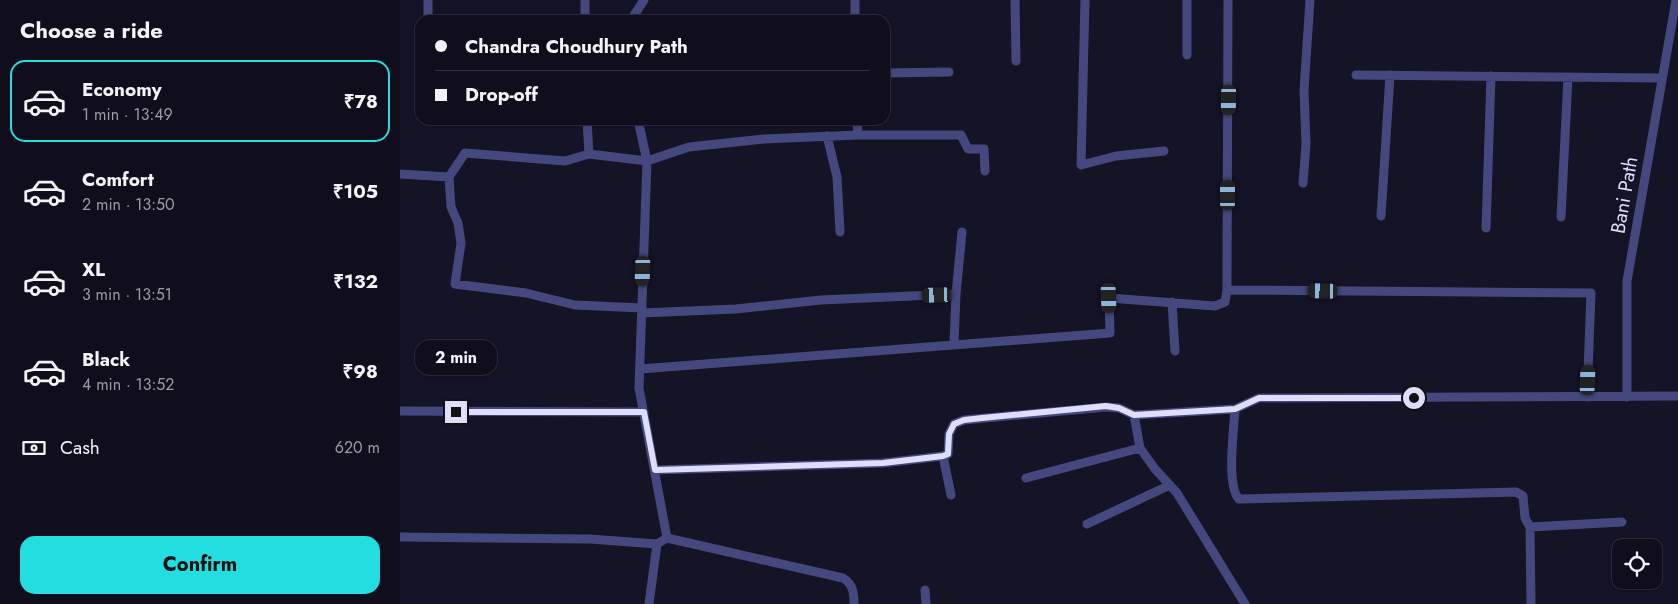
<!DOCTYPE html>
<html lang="en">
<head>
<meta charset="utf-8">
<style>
  body { margin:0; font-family:Jost,sans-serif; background:#1e1c29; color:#f1f3f6; height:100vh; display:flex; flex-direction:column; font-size:19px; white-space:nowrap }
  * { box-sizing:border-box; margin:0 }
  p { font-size:16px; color:#9c9ca3 }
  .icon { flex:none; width:28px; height:28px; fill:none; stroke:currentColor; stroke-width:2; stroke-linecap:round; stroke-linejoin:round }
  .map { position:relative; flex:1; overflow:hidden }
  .side { display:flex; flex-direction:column; background:#100e1c; width:400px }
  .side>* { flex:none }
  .hud { position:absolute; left:15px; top:15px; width:475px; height:110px; border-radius:15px; box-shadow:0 1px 4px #0004,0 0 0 1px #302e3b; display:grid; align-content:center; height:110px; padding:0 20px; background:#100e1c }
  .buttons { position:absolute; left:1212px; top:539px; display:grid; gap:10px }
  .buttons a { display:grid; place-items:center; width:50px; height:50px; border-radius:10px; background:#100e1c; box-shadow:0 1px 4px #0004,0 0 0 1px #302e3b; font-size:25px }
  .end { position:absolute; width:22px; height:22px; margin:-11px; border:6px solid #deddfa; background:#111; box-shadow:0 0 0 2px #111 }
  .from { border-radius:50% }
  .bubble { position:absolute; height:35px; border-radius:15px; background:#100e1c; box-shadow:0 1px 4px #0004,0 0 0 1px #302e3b; font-size:16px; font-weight:700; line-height:35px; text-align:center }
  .car { position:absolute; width:15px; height:30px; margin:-15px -8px; border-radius:6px; box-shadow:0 0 4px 1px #0007; background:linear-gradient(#222 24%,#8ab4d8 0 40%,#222 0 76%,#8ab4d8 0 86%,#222 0) }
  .hud b { display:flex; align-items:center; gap:18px; height:48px; font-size:19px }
  .hud b+b { border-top:1px solid #302e3b }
  .hud i { width:12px; height:12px; background:#f1f3f6 }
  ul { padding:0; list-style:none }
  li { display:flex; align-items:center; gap:15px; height:82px; margin:0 10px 8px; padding:0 10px; border:2px solid transparent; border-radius:15px }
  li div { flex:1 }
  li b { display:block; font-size:19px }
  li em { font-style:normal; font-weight:700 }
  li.selected { border-color:#23dee0 }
  li>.icon { width:45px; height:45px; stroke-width:1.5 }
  h2 { padding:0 20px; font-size:22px; line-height:60px }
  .pay { display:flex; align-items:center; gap:12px; height:55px; padding:0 20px; font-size:19px }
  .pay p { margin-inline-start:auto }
  .primary-button { display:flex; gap:10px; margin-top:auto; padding:10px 20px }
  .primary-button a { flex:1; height:58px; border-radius:15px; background:#23dee0; color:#111; font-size:20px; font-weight:700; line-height:58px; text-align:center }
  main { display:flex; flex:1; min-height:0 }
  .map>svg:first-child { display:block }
</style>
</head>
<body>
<main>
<section class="side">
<h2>Choose a ride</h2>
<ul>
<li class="selected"><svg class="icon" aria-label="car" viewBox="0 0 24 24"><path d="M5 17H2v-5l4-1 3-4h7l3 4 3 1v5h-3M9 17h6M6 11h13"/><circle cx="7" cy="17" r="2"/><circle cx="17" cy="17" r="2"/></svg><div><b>Economy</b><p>1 min · 13:49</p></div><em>₹78</em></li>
<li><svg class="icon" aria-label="car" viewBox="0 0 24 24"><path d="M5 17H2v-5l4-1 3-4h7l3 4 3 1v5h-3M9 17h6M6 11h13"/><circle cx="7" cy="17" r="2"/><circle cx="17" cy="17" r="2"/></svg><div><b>Comfort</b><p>2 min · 13:50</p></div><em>₹105</em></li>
<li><svg class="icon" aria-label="car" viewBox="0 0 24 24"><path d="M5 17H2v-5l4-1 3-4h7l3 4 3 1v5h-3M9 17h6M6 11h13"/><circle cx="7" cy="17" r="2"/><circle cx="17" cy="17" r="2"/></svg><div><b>XL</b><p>3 min · 13:51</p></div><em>₹132</em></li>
<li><svg class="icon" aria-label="car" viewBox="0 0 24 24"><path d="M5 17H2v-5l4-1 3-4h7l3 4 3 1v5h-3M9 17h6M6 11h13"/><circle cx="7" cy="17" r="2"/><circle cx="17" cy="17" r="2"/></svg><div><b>Black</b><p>4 min · 13:52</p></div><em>₹98</em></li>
</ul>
<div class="pay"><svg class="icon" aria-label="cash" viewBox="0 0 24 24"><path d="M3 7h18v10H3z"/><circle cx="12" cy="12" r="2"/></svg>Cash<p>620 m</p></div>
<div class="primary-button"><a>Confirm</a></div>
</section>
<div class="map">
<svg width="1278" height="604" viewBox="0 0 1278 604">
  <rect width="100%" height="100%" fill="#151326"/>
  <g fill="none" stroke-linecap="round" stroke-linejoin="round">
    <!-- street -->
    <path stroke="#45487e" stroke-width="9" d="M615,0L616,61
      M685,0L681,165L716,156L764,151
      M787,0V55
      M28,20V0
      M185,20V0
      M231,20L244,0
      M455,20V0
      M485,73L549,72
      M956,75L1262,78
      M187,120L189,154L247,161L239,388L267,538L443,578C453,584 454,593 454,604
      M238,120L247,161L289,147L364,139L458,135L457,120
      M458,135H561L568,149H584L585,171
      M427,136L437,177L440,232
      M0,174L49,177L65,153L165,161L189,154
      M49,177L51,207L58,223L61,243L55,284L126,293L175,305L242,308
      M903,183L906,144L904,90L910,0
      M981,216L990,75
      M1161,217L1168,77
      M1086,228L1091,76
      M827,290L1191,293L1187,397
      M772,302L775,351
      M242,313L336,309L421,300L556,294L562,232
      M554,344L556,294
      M240,369L710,333L709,298L815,306L825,302L827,290L828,0
      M1227,397V281L1276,0
      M835,409C834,428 826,486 839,499L1116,492L1123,496L1125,518L1130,527L1131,604
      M0,411L244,412
      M543,456L551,495
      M255,470L483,463L543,456L548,454L549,434L554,424L564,420L706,407L719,408L734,415
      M626,478L740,448
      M687,524L770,485
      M1130,527L1222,522
      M0,537L190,539L257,544L267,538
      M525,590L526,604
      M249,604L257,544
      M845,604L777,493L755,469L740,448L734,415L835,409L859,398L1278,396"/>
  </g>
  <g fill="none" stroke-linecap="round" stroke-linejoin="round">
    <!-- route -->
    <path stroke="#deddfa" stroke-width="6" d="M56,412H244L255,470L483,463L543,456L548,454L549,434L554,424L564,420L582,418L706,406L719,408L734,415L835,409L859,398H1014"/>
  </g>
  <g text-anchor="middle" stroke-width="4" stroke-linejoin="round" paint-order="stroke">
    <!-- street labels -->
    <g font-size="20" fill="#deddfa" stroke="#151326">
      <text transform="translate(1224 195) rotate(-80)" y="7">Bani Path</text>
    </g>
  </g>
</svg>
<div class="buttons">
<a><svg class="icon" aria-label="locate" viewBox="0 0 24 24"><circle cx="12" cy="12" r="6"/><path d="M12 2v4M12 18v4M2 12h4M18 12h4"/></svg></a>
</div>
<i class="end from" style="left:1014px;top:398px"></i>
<i class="end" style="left:56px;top:412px"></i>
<div class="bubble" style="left:15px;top:340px;width:82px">2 min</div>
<i class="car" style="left:829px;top:100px;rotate:181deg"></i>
<i class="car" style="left:828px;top:195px;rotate:0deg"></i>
<i class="car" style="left:243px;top:271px;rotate:182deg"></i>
<i class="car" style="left:923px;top:291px;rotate:271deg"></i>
<i class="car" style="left:537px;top:295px;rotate:268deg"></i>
<i class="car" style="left:709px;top:298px;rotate:178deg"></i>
<i class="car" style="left:1188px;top:380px;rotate:2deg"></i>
<div class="hud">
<b><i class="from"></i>Chandra Choudhury Path</b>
<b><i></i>Drop-off</b>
</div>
</div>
</main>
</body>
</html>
